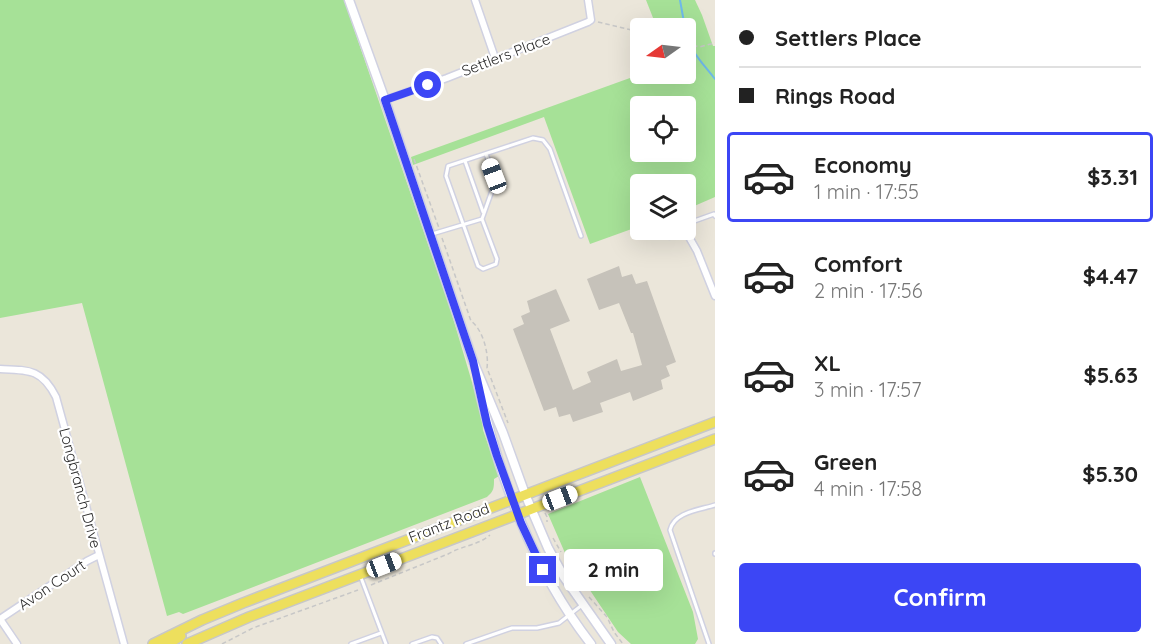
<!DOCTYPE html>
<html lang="en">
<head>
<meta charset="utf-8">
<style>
  body { margin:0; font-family:Quicksand,sans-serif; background:#f2f2f2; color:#222; height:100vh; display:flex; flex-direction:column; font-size:22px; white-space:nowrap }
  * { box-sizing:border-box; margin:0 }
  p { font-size:20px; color:#767676 }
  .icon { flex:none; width:33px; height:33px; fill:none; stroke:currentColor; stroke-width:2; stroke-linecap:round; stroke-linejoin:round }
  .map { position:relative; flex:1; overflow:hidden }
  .sheet { display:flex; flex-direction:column; background:#fff; width:450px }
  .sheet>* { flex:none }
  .banner { display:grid; align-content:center; height:132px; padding:0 24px; background:#fff }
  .needle { width:39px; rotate:256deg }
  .fabs { position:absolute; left:630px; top:18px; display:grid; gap:12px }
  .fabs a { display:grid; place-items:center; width:66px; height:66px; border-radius:6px; background:#fff; box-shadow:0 6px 24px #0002; font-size:30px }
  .end { position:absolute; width:27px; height:27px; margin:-14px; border:8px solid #3c46f5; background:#fff; box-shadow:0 0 0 3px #fff }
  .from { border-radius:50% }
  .bubble { position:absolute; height:42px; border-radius:6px; background:#fff; box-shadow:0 6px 24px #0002; font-size:20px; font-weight:700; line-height:42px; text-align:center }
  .car { position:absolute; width:18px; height:36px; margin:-18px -9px; border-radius:8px; box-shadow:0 0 4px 2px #0007; background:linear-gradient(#fff 24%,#345 0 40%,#fff 0 76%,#345 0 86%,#fff 0) }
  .banner b { display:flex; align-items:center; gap:21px; height:57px; font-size:22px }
  .banner b+b { border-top:2px solid #e0e0e0 }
  .banner i { width:15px; height:15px; background:#222 }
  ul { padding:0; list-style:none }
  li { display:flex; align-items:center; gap:18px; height:90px; margin:0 12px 9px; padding:0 12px; border:3px solid transparent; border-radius:6px }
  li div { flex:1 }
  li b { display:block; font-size:22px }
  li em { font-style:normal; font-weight:700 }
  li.on { border-color:#3c46f5 }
  li>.icon { width:54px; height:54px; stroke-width:1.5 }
  .button { display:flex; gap:12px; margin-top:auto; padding:12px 24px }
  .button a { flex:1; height:69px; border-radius:6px; background:#3c46f5; color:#fff; font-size:24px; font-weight:700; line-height:69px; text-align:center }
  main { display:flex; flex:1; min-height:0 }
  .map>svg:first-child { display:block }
</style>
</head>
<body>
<main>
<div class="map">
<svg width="715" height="644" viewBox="0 0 715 644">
  <rect width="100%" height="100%" fill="#ebe6da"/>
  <!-- green -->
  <path fill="#a6e197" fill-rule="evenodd" d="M0,0H344L450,308L482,416L483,430L499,476L494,479C494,488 494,491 487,497L183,614L179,612L167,616L82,303L0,318Z
    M646,0H695L702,15L713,46H715V197L692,207L686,201V184H640V226L590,244L544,117L413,165L411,157L641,74H686V28H657ZM640,106H686V152H640Z
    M640,477L693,612L698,639L695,644H631L618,632L565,553L548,514Z"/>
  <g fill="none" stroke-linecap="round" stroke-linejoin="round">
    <!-- stream -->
    <path stroke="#6fb9eb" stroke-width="2" d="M680,0L685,28
      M686,32C692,54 701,61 715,79"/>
  </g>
  <!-- building -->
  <path fill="#c6c2ba" d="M619,266L622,277L632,274L636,284L647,281L662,323L676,362L666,366L670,376L661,380L663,389L633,401L630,392L600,403L603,412L573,422L570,414L559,417L556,407L544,411L513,329L524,324L521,316L530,312L527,301L556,289L570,321L550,329L573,390L591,382L587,372L617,359L621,371L642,365L633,333H631L619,303L599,310L587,279Z"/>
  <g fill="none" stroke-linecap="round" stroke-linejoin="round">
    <defs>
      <path id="lane" d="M465,161L483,212
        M482,219L497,259L496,264L483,269L478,266L446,176L448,166L533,138L543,140L550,149L581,236
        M686,224L714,214L715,216
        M432,234L482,219L494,185V175L486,154
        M715,553V554
        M360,575L386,644
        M351,644L381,633
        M412,644L432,637L437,638L441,644
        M466,644L512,628H537L559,623L582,605
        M709,644L670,530C674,512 699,510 715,505"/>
      <path id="street" d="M475,0L495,58
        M385,100L447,78L588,22L591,20L588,0
        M656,230C664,237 673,238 681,230
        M685,230L697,251L715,296
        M0,369C29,370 42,369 56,397L124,644
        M17,644L0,619L87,561L99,555"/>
      <path id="secondary" d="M349,0L385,100L473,361L503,433L525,494L548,548L564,577L611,644
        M478,384C499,477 532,568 591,644"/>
      <path id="primary" d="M153,644L202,620L243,603L715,422
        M168,644L181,636
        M187,644L249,617L715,439"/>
    </defs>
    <!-- lane casing -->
    <use href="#lane" stroke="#d0d1e1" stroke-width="6"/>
    <!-- street casing -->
    <use href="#street" stroke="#d0d1e1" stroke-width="9"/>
    <!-- secondary casing -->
    <use href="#secondary" stroke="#d0d1e1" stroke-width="11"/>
    <!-- primary casing -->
    <use href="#primary" stroke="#c7c7c7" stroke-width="12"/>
    <!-- path -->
    <path stroke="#c7c7c7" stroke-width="1.5" stroke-dasharray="4.5 3" stroke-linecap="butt" d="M598,22L640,32
      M686,43L699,47L715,43
      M414,159L439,228
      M442,238L471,321C483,330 489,353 487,368L508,423
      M545,513L547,517V522
      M553,538L561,552
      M371,585L448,554C461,546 479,545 490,535
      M589,597L607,617L614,632L623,644
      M222,644L253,628L358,590"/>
    <!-- lane -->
    <use href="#lane" stroke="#fff" stroke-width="3"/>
    <!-- street -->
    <use href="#street" stroke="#fff" stroke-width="6"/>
    <!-- secondary -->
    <use href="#secondary" stroke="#fff" stroke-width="8"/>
    <!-- primary -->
    <use href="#primary" stroke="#eddf5d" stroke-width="9"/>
  </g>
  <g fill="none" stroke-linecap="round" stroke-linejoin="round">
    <!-- route -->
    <path stroke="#3c46f5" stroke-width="8" d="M428,85L385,100L473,361L487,424L497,456L521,523L543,570"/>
  </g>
  <g text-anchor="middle" stroke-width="4.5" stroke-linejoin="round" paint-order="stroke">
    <!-- street labels -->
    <g font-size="15" fill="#282828" stroke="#fff">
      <text transform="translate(506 55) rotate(-21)" y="5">Settlers Place</text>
      <text transform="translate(80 488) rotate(75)" y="5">Longbranch Drive</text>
      <text transform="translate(449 523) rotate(-21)" y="5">Frantz Road</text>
      <text transform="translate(52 585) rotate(-34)" y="5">Avon Court</text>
    </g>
  </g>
</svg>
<div class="fabs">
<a><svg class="needle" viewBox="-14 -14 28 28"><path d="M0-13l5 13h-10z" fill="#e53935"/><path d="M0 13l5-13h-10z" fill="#767676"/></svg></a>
<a><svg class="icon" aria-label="locate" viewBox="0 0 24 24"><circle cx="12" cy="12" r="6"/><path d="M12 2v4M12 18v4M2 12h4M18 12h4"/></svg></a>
<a><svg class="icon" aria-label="layers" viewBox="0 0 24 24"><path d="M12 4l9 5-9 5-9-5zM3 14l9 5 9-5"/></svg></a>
</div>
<i class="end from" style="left:428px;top:85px"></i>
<i class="end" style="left:543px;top:570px"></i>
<div class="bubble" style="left:564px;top:549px;width:99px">2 min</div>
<i class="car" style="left:494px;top:176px;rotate:339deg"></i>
<i class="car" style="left:560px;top:498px;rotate:69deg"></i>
<i class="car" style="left:384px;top:565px;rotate:69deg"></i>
</div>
<section class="sheet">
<div class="banner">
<b><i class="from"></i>Settlers Place</b>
<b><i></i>Rings Road</b>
</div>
<ul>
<li class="on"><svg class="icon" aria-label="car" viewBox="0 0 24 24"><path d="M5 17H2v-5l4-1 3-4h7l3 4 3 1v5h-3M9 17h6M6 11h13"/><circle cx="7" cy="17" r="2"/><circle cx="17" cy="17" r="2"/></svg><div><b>Economy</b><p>1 min · 17:55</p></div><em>$3.31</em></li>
<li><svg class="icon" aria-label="car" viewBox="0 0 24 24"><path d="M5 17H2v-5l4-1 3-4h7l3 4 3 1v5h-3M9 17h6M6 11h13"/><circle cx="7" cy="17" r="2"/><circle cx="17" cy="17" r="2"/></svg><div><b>Comfort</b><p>2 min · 17:56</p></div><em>$4.47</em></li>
<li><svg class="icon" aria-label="car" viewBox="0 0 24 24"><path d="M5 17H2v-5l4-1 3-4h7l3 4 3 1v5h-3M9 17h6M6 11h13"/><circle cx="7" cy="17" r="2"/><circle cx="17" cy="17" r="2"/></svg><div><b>XL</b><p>3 min · 17:57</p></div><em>$5.63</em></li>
<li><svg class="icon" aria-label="car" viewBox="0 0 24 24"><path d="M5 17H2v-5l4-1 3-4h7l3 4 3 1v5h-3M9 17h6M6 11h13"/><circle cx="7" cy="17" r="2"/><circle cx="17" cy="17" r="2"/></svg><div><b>Green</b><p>4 min · 17:58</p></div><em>$5.30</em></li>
</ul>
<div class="button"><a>Confirm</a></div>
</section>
</main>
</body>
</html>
